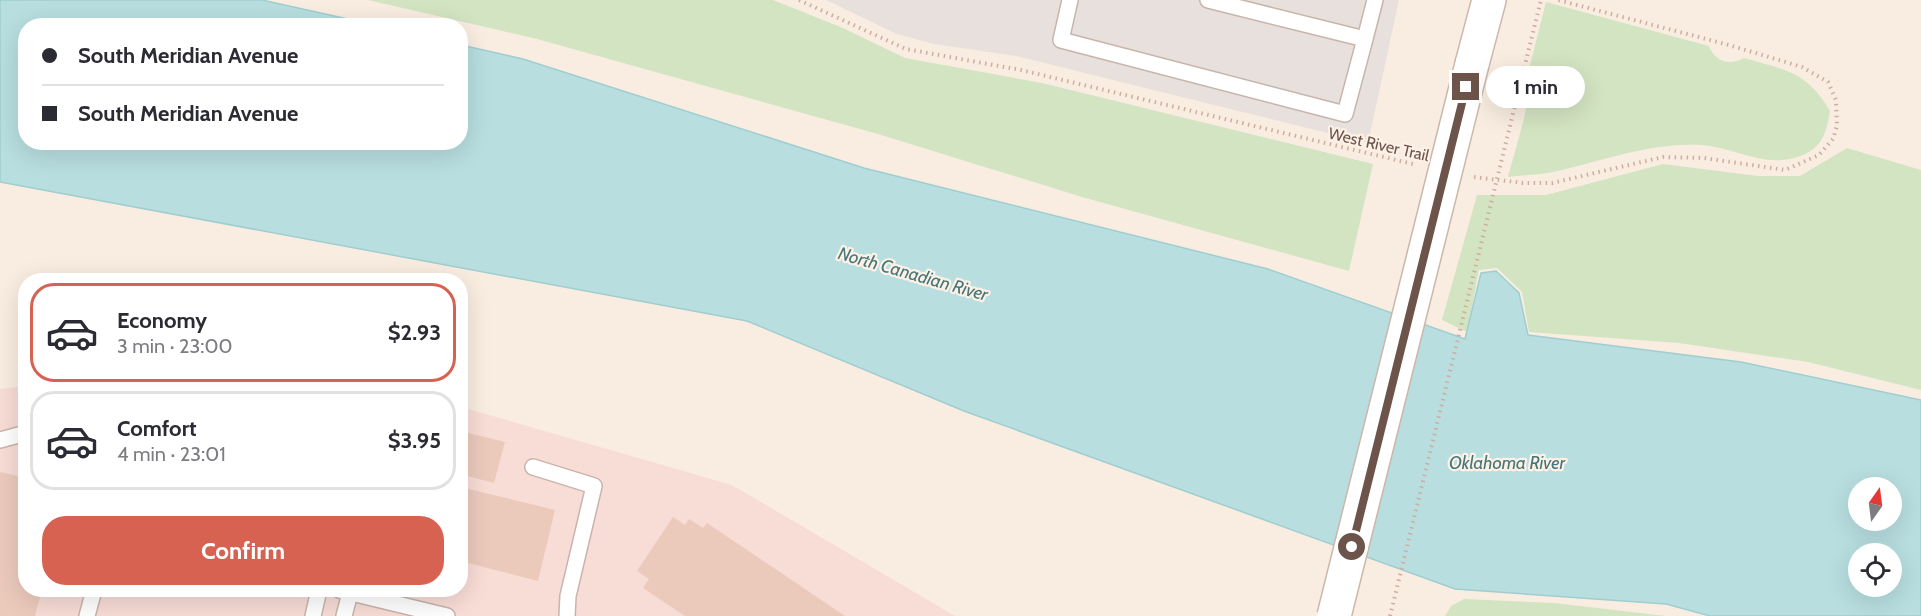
<!DOCTYPE html>
<html lang="en">
<head>
<meta charset="utf-8">
<style>
  body { margin:0; font-family:Cabin,sans-serif; background:#f7f7f7; color:#2b2b33; height:100vh; display:flex; flex-direction:column; font-size:22px; white-space:nowrap }
  * { box-sizing:border-box; margin:0 }
  p { font-size:20px; color:#7c7c81 }
  .icon { flex:none; width:33px; height:33px; fill:none; stroke:currentColor; stroke-width:2; stroke-linecap:round; stroke-linejoin:round }
  .map { position:relative; flex:1; overflow:hidden }
  .details { position:absolute; left:18px; top:273px; width:450px; height:324px; display:flex; flex-direction:column; background:#fff; border-radius:24px; box-shadow:0 6px 24px #0002 }
  .details>* { flex:none }
  .top-card { position:absolute; left:18px; top:18px; width:450px; height:132px; border-radius:24px; box-shadow:0 6px 24px #0002; display:grid; align-content:center; height:132px; padding:0 24px; background:#fff }
  .needle { width:39px; rotate:14deg }
  .controls { position:absolute; left:1848px; top:477px; display:grid; gap:12px }
  .controls a { display:grid; place-items:center; width:54px; height:54px; border-radius:50%; background:#fff; box-shadow:0 6px 24px #0002; font-size:30px }
  .end { position:absolute; width:27px; height:27px; margin:-14px; border:8px solid #6d544b; background:#fff; box-shadow:0 0 0 3px #fff }
  .from { border-radius:50% }
  .bubble { position:absolute; height:42px; border-radius:21px; background:#fff; box-shadow:0 6px 24px #0002; font-size:20px; font-weight:800; line-height:42px; text-align:center }
  .top-card b { display:flex; align-items:center; gap:21px; height:57px; font-size:22px }
  .top-card b+b { border-top:2px solid #e1e1e2 }
  .top-card i { width:15px; height:15px; background:#2b2b33 }
  ul { padding:10px 0 0; list-style:none }
  li { display:flex; align-items:center; gap:18px; height:99px; margin:0 12px 9px; padding:0 12px; border:3px solid #e1e1e2; border-radius:24px }
  li div { flex:1 }
  li b { display:block; font-size:22px }
  li em { font-style:normal; font-weight:800 }
  li.on { border-color:#d76252 }
  li>.icon { width:54px; height:54px; stroke-width:1.5 }
  .button { display:flex; gap:12px; margin-top:auto; padding:12px 24px }
  .button a { flex:1; height:69px; border-radius:24px; background:#d76252; color:#fff; font-size:24px; font-weight:800; line-height:69px; text-align:center }
  .map>svg:first-child { display:block }
</style>
</head>
<body>
<div class="map">
<svg width="1921" height="616" viewBox="0 0 1921 616">
  <rect width="100%" height="100%" fill="#f9ede1"/>
  <!-- commercial -->
  <path fill="#f8dcd6" d="M25,386L26,590H460L461,407L732,485L955,616H0V389Z"/>
  <!-- industrial -->
  <path fill="#e8e0dc" d="M826,0H1399L1368,143L1016,56L934,44L897,34Z"/>
  <!-- green -->
  <path fill="#d3e4c2" d="M368,0H773L843,28L905,58L1042,83L1373,164L1349,271L1082,197L878,134L537,39Z
    M1546,2L1709,46C1715,62 1730,66 1744,58C1785,70 1807,71 1830,111C1827,130 1823,147 1803,155C1767,170 1738,148 1701,145C1651,142 1602,161 1553,172C1539,175 1523,175 1508,177C1513,157 1538,78 1530,65Z
    M1847,148L1921,170V390L1808,362L1679,343L1529,332L1522,292L1497,268L1479,270L1467,332L1442,320L1477,195H1546L1663,164L1758,176H1800Z
    M1464,599L1554,603L1666,616H1445L1451,606Z"/>
  <!-- water -->
  <path fill="#b8dee0" stroke="#a0ced0" stroke-width="1.5" fill-rule="evenodd" d="M0,0H262L375,25L26,26V142H460L461,45L523,59L864,168L1268,269L1465,339L1481,273L1496,271L1519,293L1528,335L1741,362L1921,400V616H1710L1666,604L1455,589L964,411L747,321L0,182ZM1858,488H1892V520H1858ZM1858,554H1892V586H1858Z"/>
  <!-- building -->
  <path fill="#ebcabc" d="M460,431L505,442L494,483L460,474Z
    M0,472L26,478V590H42L35,616H0Z
    M460,487L555,510L538,581L460,561Z
    M673,517L685,525L689,519L703,528L707,523L845,616H685L643,588L649,579L637,571Z"/>
  <g fill="none" stroke-linecap="round" stroke-linejoin="round">
    <defs>
      <path id="lane" d="M1070,0L1061,40L1345,114L1365,39
        M1208,0L1365,39L1375,0
        M0,440L26,433
        M533,467L594,486L568,596L567,616
        M339,590L447,616
        M87,616L94,590
        M313,616L319,590
        M344,616L350,593"/>
      <path id="secondary" d="M1472,64L1489,0"/>
    </defs>
    <!-- lane casing -->
    <use href="#lane" stroke="#c8b4aa" stroke-width="18"/>
    <!-- secondary casing -->
    <use href="#secondary" stroke="#cdb6aa" stroke-width="36"/>
    <!-- path -->
    <path stroke="#cfada0" stroke-width="4" stroke-dasharray="1.5 4.5" stroke-linecap="butt" d="M799,0L906,49L1021,70L1417,165
      M1520,85L1541,0
      M1474,177L1523,183H1552L1663,157L1704,158L1785,170L1819,155L1833,139L1837,126L1836,100L1828,82L1802,67L1729,45L1558,0"/>
    <!-- lane -->
    <use href="#lane" stroke="#fff" stroke-width="15"/>
    <!-- secondary -->
    <use href="#secondary" stroke="#fff" stroke-width="33"/>
    <defs>
      <path id="secondary-bridge" d="M1334,616L1472,64"/>
    </defs>
    <!-- secondary-bridge casing -->
    <use href="#secondary-bridge" stroke="#cdb6aa" stroke-width="36" stroke-linecap="butt"/>
    <!-- path-bridge -->
    <path stroke="#cfada0" stroke-width="4" stroke-dasharray="1.5 4.5" stroke-linecap="butt" d="M1390,616L1520,85"/>
    <!-- secondary-bridge -->
    <use href="#secondary-bridge" stroke="#fff" stroke-width="33"/>
  </g>
  <g fill="none" stroke-linecap="round" stroke-linejoin="round">
    <!-- route -->
    <path stroke="#6d544b" stroke-width="8" d="M1352,547L1466,87"/>
  </g>
  <g text-anchor="middle" stroke-width="4.5" stroke-linejoin="round" paint-order="stroke">
    <!-- street labels -->
    <g font-size="16" fill="#6d544b" stroke="#fdf1e6">
      <text transform="translate(1379 144) rotate(13)" y="6">West River Trail</text>
    </g>
    <!-- water labels -->
    <g font-size="18" font-style="italic" fill="#447578" stroke="#fdf1e6">
      <text transform="translate(913 274) rotate(16)" y="6">North Canadian River</text>
      <text x="1507" y="469">Oklahoma River</text>
    </g>
  </g>
</svg>
<div class="controls">
<a><svg class="needle" viewBox="-14 -14 28 28"><path d="M0-13l5 13h-10z" fill="#e53935"/><path d="M0 13l5-13h-10z" fill="#7c7c81"/></svg></a>
<a><svg class="icon" aria-label="locate" viewBox="0 0 24 24"><circle cx="12" cy="12" r="6"/><path d="M12 2v4M12 18v4M2 12h4M18 12h4"/></svg></a>
</div>
<i class="end from" style="left:1352px;top:547px"></i>
<i class="end" style="left:1466px;top:87px"></i>
<div class="bubble" style="left:1486px;top:66px;width:99px">1 min</div>
<div class="top-card">
<b><i class="from"></i>South Meridian Avenue</b>
<b><i></i>South Meridian Avenue</b>
</div>
<section class="details">
<ul>
<li class="on"><svg class="icon" aria-label="car" viewBox="0 0 24 24"><path d="M5 17H2v-5l4-1 3-4h7l3 4 3 1v5h-3M9 17h6M6 11h13"/><circle cx="7" cy="17" r="2"/><circle cx="17" cy="17" r="2"/></svg><div><b>Economy</b><p>3 min · 23:00</p></div><em>$2.93</em></li>
<li><svg class="icon" aria-label="car" viewBox="0 0 24 24"><path d="M5 17H2v-5l4-1 3-4h7l3 4 3 1v5h-3M9 17h6M6 11h13"/><circle cx="7" cy="17" r="2"/><circle cx="17" cy="17" r="2"/></svg><div><b>Comfort</b><p>4 min · 23:01</p></div><em>$3.95</em></li>
</ul>
<div class="button"><a>Confirm</a></div>
</section>
</div>
</body>
</html>
